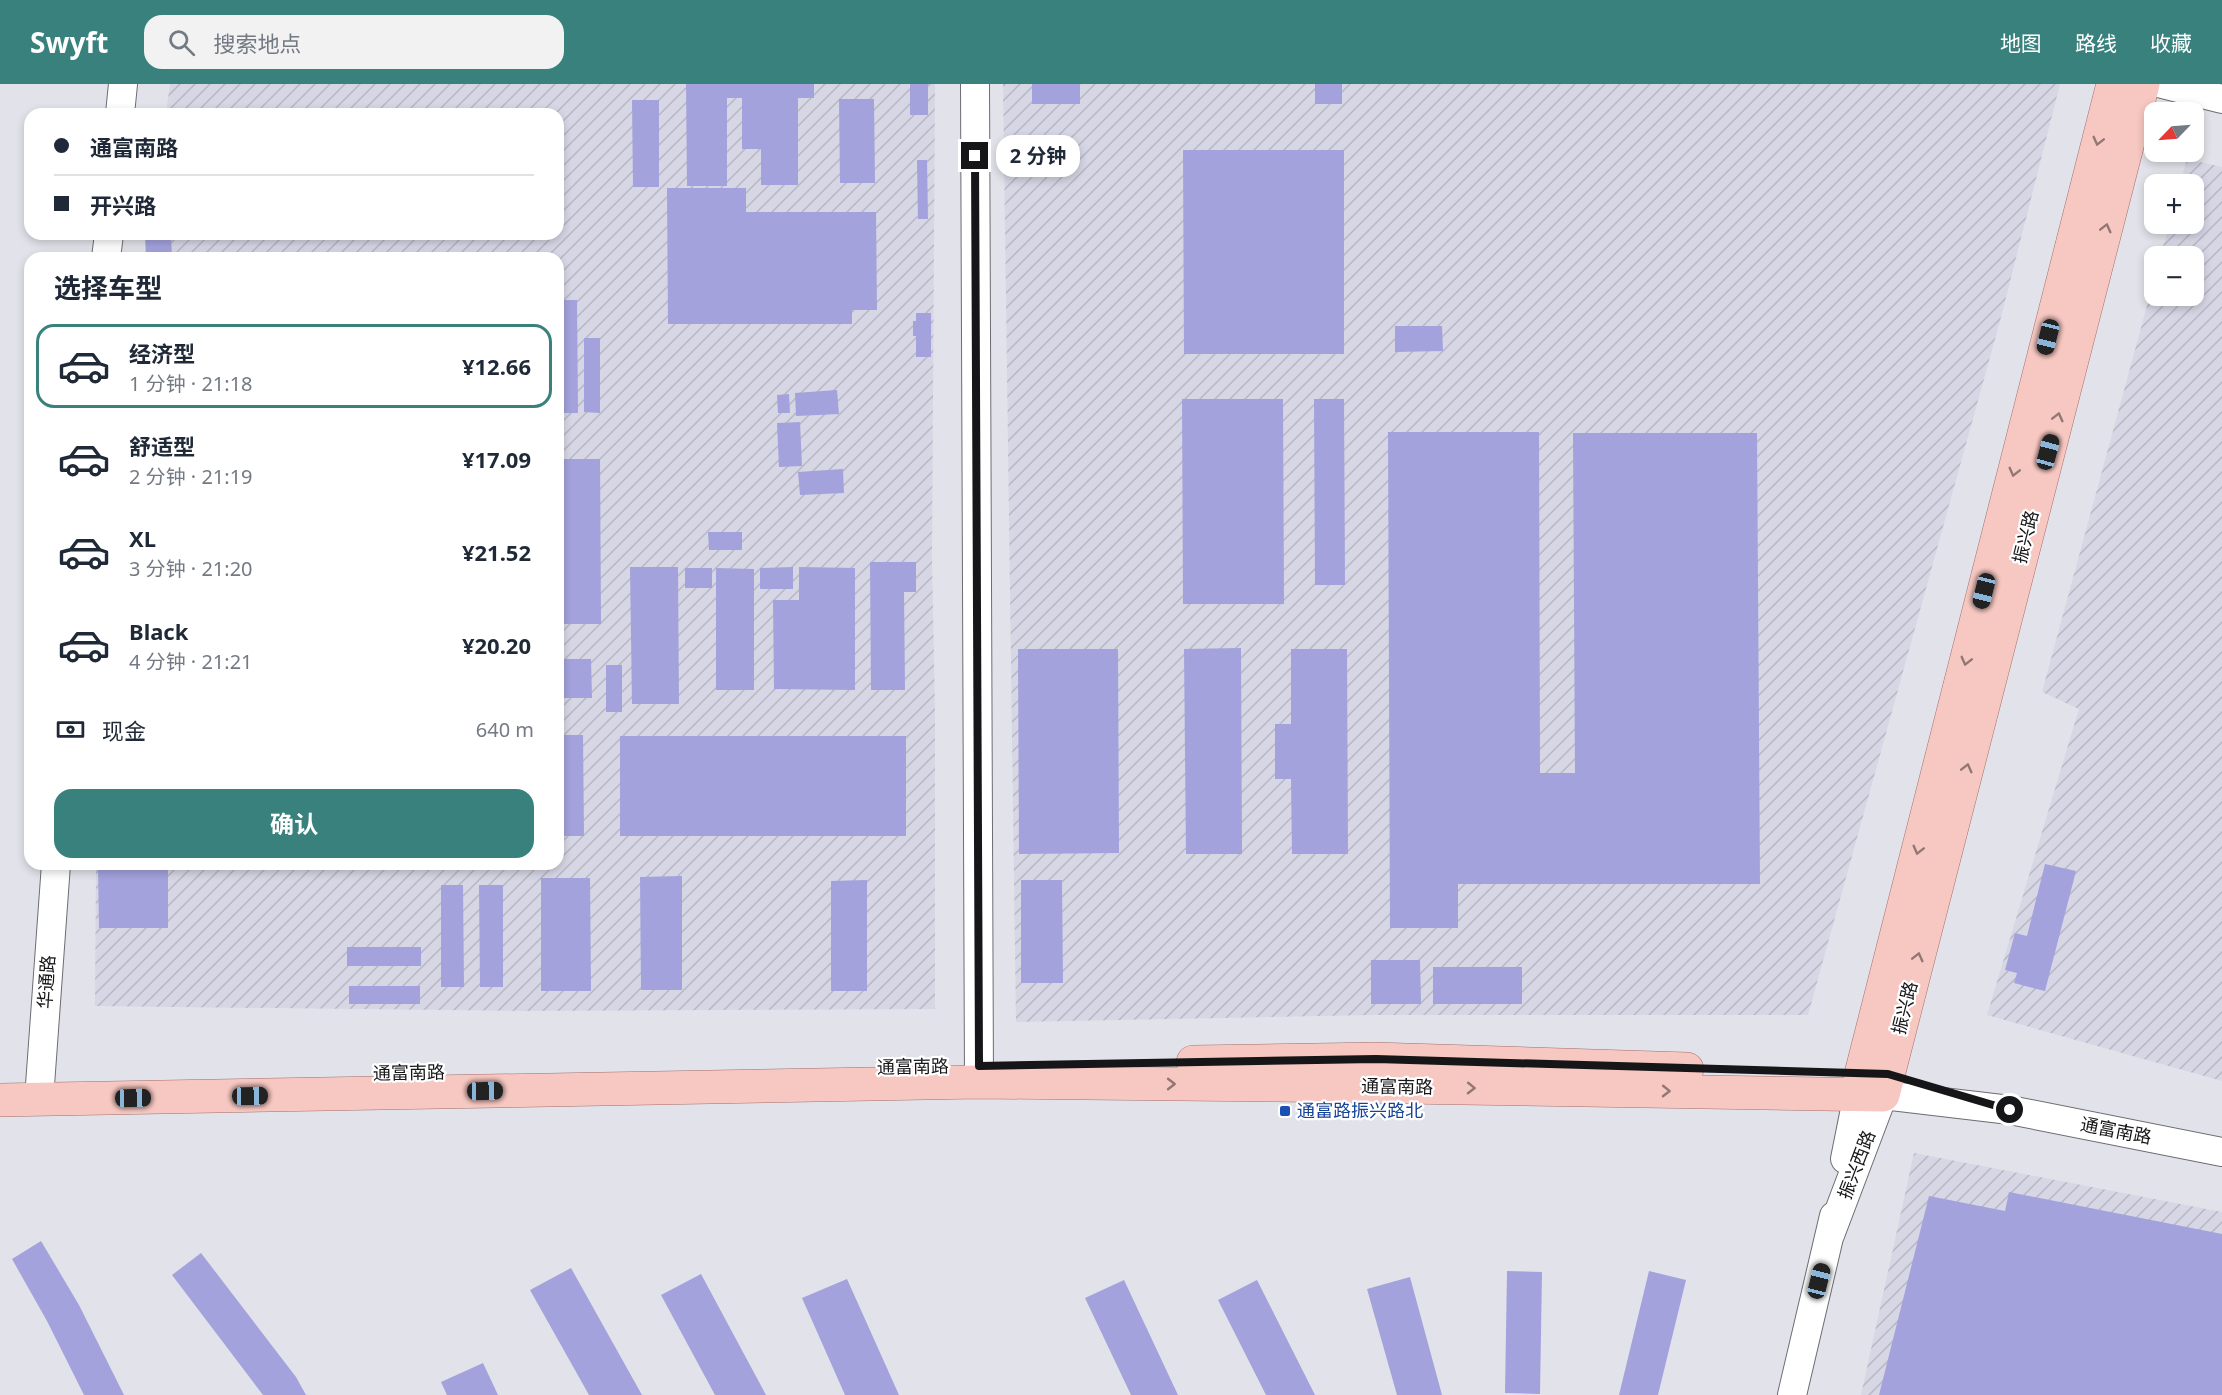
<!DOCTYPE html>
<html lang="zh">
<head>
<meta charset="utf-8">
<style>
  body { margin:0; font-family:"Noto Sans","Noto Sans SC",sans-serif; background:#f2f2f3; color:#1f2937; height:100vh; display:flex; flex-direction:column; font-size:22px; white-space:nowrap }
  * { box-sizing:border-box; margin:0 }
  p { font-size:20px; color:#747a83 }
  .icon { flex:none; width:33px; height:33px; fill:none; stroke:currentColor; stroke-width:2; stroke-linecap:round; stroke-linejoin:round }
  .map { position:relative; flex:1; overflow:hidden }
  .side { position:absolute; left:24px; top:168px; width:540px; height:618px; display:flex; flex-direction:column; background:#fff; border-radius:18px; box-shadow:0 3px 9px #0003 }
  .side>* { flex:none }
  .banner { position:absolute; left:24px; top:24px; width:540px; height:132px; border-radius:18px; box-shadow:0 3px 9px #0003; display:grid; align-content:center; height:132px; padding:0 30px; background:#fff }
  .needle { width:39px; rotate:245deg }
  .fabs { position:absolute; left:2144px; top:18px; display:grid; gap:12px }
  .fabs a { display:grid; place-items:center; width:60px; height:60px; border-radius:12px; background:#fff; box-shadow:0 3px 9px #0003; font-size:30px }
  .end { position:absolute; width:27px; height:27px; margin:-14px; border:8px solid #161619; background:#fff; box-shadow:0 0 0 3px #fff }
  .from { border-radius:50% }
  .bubble { position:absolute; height:42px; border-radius:18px; background:#fff; box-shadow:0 3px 9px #0003; font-size:20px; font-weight:700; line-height:42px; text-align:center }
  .car { position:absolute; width:18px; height:36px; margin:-18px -9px; border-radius:8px; box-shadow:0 0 4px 2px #0007; background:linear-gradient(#222 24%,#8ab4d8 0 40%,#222 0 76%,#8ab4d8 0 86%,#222 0) }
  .banner b { display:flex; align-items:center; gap:21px; height:57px; font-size:22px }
  .banner b+b { border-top:2px solid #e0e1e3 }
  .banner i { width:15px; height:15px; background:#1f2937 }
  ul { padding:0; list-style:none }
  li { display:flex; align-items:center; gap:18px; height:84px; margin:0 12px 9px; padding:0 18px; border:3px solid transparent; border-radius:18px }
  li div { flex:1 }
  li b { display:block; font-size:22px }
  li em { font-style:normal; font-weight:700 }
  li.current { border-color:#39817d }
  li>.icon { width:54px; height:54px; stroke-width:1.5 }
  h2 { padding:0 30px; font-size:27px; line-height:72px }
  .pay { display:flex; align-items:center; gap:15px; height:66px; padding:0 30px; font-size:22px }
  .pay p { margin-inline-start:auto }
  .primary-button { display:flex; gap:12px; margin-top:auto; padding:12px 30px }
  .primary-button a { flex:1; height:69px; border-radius:18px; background:#39817d; color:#fff; font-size:24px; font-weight:700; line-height:69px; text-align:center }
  header { display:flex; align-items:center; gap:36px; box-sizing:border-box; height:84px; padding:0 30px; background:#39817d; color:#fff }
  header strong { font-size:28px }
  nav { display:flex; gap:33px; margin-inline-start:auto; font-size:21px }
  .search { width:420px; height:54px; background:#f2f2f3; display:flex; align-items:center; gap:15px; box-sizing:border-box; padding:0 21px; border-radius:18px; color:#747a83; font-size:22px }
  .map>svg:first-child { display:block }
</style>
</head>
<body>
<header>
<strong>Swyft</strong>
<div class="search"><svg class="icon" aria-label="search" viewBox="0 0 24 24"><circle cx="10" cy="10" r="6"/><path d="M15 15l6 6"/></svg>搜索地点</div>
<nav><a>地图</a><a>路线</a><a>收藏</a></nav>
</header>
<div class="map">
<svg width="2222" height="1311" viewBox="0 0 2222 1311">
  <defs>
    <pattern id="industrial-furrows" width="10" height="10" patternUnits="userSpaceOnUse" patternTransform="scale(1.5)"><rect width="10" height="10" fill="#d6d6e5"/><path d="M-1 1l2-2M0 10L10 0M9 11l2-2" fill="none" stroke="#b7b7c4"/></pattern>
  </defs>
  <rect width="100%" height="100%" fill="#e2e2ea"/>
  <!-- industrial -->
  <path fill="url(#industrial-furrows)" d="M170,0H935L932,475L935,629V925L522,927L95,922L96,780H558V174H150L152,150H558V30H166Z
    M1003,0H2060L2000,237L1808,931H1370L1016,938Z
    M2187,75L2222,83V997L1987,931L2079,625L2042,608L2154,196V212H2193V172H2160L2170,140H2193V100H2180Z
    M1914,1069L2222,1128V1311H1861Z"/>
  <!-- building -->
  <path fill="#a3a2dc" d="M686,0H814V14H798V101H761V65H742V14H727V102H687Z
    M910,0H928V31H910Z
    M1032,0H1080V20H1032Z
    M1315,0H1342V20H1315Z
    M839,15H874L875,99H840Z
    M632,16H659V103H633Z
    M1183,66H1344V270H1184Z
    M917,76H927L928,135H918Z
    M667,104H746V128H876L877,226H852V240H668Z
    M145,150H171L172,174H146Z
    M558,216H577L578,329H558Z
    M916,229H931V273H916V252H913V237H916Z
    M1395,242H1442L1443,267L1395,268Z
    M584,254H600V329L584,328Z
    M837,306L839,330L796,332L795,309Z
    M789,310L790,329H778L777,311Z
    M1182,315H1283L1284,520H1183Z
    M1314,315H1344L1345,501H1315Z
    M800,338L802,382L779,383L777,339Z
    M1388,348H1539L1540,689H1575L1573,349H1757L1760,800H1458V844H1390Z
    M558,375H600L601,540H558Z
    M843,385L844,409L800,411L798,388Z
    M708,448H742V466H709Z
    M870,478H916V508H904L905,606H871Z
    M630,483H678L679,620H632Z
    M793,483V505H760V484Z
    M799,483L855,484V606L774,605L773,516H799Z
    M685,484H712V504H685Z
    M716,484L754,485V606H716Z
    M1241,564L1242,770H1186L1184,565Z
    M1018,565H1118L1119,769L1019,770Z
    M1291,565H1347L1348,770H1292L1291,695H1275V640H1291Z
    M558,575H591L592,614H558Z
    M606,581H622V628H606Z
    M558,651H583L584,752H558Z
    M620,652H906V752H620Z
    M98,780H168V844H99Z
    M2045,780L2076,787L2045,907L2014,899L2017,889L2005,886L2015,849L2027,852Z
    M682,792V906H641L640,793Z
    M541,794H590L591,907H541Z
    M867,796V907H831V797Z
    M1021,796H1062L1063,899H1021Z
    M441,801H463L464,903H441Z
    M479,801H503V903H480Z
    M347,863H421V882H347Z
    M1371,876H1420L1421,920H1371Z
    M1433,883H1522V920H1433Z
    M349,902H420V920H349Z
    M2009,1108L2222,1150V1311H1879L1929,1112L2005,1127Z
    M41,1157L79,1221L124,1311H84L47,1237L12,1175Z
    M201,1169L296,1293L306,1311H263L172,1191Z
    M571,1184L642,1311H589L530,1206Z
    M1507,1187L1542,1188L1540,1310L1505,1309Z
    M1649,1187L1686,1196L1658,1311H1619Z
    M701,1190L766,1311H715L661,1211Z
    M1410,1193L1442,1311H1397L1367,1205Z
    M847,1195L899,1311H845L802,1214Z
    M1124,1196L1178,1311H1131L1085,1214Z
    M1257,1196L1315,1311H1266L1218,1216Z
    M483,1279L498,1311H447L441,1298Z"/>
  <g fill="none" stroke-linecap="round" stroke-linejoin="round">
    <defs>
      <path id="minor" d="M975,0L979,998
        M2162,0L2222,15
        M120,30L123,0
        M106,174L109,150
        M39,1015L56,780
        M1845,1075L1858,1010
        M1830,1151L1883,1011L2010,1026L2222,1068
        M1792,1311L1834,1132"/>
      <path id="major" d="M1193,978L1375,975L1687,985
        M1858,1010L1861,990L2113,0
        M0,1016L979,998L1277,1001L1883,1011L2143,0"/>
    </defs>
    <!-- minor casing -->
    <use href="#minor" stroke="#6c6d73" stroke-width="30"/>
    <!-- major casing -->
    <use href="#major" stroke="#a4706c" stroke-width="34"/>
    <!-- minor -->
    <use href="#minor" stroke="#fff" stroke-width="28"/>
    <!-- major -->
    <use href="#major" stroke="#f7c7c1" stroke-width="33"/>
  </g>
  <!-- one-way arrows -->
  <defs><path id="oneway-chevron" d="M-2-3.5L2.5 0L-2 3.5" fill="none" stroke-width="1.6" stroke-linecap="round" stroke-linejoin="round" transform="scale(1.5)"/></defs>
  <g stroke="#927775">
    <use href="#oneway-chevron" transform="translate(2098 57) rotate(104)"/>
    <use href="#oneway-chevron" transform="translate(2106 144) rotate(-76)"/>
    <use href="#oneway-chevron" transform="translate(2058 333) rotate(-76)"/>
    <use href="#oneway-chevron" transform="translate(2014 388) rotate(104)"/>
    <use href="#oneway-chevron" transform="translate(1966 577) rotate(104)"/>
    <use href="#oneway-chevron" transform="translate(1967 684) rotate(-76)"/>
    <use href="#oneway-chevron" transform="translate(1918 766) rotate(104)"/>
    <use href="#oneway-chevron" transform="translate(1918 873) rotate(-76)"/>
    <use href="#oneway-chevron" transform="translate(1171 1000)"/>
    <use href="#oneway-chevron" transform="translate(1471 1004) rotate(1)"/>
    <use href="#oneway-chevron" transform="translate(1666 1007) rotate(1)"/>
  </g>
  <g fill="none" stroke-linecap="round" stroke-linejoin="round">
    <!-- route -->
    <path stroke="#161619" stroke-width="8" d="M975,72L979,982L1376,975L1888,990L2010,1026"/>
  </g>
  <!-- markers -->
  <rect fill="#1a4fb4" stroke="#fff" stroke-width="2" x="1279" y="1021" width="12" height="12" rx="3"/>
  <g text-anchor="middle" stroke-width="4.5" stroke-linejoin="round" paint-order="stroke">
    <!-- street labels -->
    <g font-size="18" fill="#161619" stroke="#fff">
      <text transform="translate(2026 453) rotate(-76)" y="6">振兴路</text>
      <text transform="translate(47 898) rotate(-86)" y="6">华通路</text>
      <text transform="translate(1905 924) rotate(-76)" y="6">振兴路</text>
      <text transform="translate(913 983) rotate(-1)" y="6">通富南路</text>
      <text transform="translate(409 989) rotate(-1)" y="6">通富南路</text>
      <text transform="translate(1397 1003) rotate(1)" y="6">通富南路</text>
      <text transform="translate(2116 1047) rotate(11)" y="6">通富南路</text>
      <text transform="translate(1857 1081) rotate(-69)" y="6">振兴西路</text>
    </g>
    <!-- transit labels -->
    <g font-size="18" fill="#164399" stroke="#fff" text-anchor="start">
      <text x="1297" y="1033">通富路振兴路北</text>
    </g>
  </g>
</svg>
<div class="fabs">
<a><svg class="needle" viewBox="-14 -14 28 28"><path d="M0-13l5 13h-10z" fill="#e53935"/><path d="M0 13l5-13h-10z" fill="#747a83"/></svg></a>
<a>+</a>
<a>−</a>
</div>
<i class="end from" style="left:2010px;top:1026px"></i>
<i class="end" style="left:975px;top:72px"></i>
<div class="bubble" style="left:996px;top:51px;width:84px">2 分钟</div>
<i class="car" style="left:2048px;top:253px;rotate:194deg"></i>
<i class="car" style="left:2048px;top:368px;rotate:15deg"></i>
<i class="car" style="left:1984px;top:507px;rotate:194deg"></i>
<i class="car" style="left:485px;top:1007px;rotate:89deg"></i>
<i class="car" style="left:250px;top:1012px;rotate:89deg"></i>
<i class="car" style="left:133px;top:1014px;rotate:89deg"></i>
<i class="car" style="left:1819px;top:1197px;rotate:14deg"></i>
<div class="banner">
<b><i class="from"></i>通富南路</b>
<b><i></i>开兴路</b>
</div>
<section class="side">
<h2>选择车型</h2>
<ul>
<li class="current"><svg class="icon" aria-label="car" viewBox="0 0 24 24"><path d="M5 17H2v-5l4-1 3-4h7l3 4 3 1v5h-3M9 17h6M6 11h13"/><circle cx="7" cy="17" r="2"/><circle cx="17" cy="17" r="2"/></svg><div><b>经济型</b><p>1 分钟 · 21:18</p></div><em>¥12.66</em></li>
<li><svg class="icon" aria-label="car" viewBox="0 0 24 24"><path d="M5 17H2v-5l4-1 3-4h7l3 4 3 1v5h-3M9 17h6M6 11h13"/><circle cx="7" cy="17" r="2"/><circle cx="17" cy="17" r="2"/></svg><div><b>舒适型</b><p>2 分钟 · 21:19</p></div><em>¥17.09</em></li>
<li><svg class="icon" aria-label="car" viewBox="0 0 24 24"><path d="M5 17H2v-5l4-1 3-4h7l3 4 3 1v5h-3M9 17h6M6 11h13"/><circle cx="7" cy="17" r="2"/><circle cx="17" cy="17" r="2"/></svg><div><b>XL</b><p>3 分钟 · 21:20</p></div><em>¥21.52</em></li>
<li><svg class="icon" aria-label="car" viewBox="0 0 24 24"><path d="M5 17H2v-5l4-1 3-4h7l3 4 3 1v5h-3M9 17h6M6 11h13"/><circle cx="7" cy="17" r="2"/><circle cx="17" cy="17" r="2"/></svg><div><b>Black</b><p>4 分钟 · 21:21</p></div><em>¥20.20</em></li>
</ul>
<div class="pay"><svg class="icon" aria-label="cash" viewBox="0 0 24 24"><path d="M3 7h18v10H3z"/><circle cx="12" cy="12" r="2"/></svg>现金<p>640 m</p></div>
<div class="primary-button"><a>确认</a></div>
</section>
</div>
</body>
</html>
